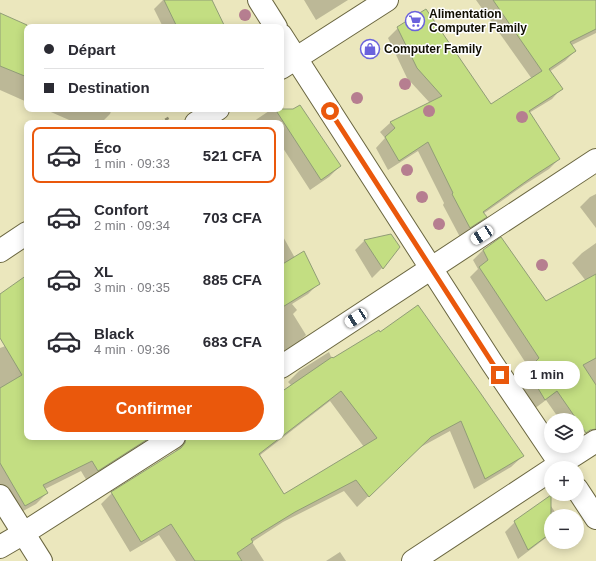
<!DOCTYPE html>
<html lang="fr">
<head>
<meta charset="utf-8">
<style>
  body { margin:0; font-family:Helvetica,sans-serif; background:#f2f2f3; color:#2b2b33; height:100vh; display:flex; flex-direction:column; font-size:15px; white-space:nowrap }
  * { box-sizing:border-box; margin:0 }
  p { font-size:13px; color:#7c7c81 }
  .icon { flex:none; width:22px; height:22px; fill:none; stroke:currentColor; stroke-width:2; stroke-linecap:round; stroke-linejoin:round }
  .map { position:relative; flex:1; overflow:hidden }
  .details { position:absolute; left:24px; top:120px; width:260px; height:320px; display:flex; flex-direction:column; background:#fff; border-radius:8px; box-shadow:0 2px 10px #0003 }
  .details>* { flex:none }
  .top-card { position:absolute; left:24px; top:24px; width:260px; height:88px; border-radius:8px; box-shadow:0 2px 10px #0003; display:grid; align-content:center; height:88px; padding:0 20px; background:#fff }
  .controls { position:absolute; left:544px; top:413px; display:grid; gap:8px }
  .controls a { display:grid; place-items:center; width:40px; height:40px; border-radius:50%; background:#fff; box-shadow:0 2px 10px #0003; font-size:20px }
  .end { position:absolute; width:18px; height:18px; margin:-9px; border:5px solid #ea580c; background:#fff; box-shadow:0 0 0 2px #fff }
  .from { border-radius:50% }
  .bubble { position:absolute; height:28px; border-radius:14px; background:#fff; box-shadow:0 2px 10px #0003; font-size:13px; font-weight:800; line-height:28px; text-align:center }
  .car { position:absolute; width:12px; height:24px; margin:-12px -6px; border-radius:5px; box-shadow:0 0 3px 1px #0007; background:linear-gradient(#fff 24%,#345 0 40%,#fff 0 76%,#345 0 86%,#fff 0) }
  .top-card b { display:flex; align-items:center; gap:14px; height:38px; font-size:15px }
  .top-card b+b { border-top:1px solid #e1e1e2 }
  .top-card i { width:10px; height:10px; background:#2b2b33 }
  ul { padding:7px 0 0; list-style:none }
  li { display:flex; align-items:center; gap:12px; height:56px; margin:0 8px 6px; padding:0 12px; border:2px solid transparent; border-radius:8px }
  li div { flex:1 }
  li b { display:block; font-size:15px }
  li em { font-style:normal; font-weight:800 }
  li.active { border-color:#ea580c }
  li>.icon { width:36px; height:36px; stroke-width:1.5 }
  .action { display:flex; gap:8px; margin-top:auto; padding:8px 20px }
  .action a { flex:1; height:46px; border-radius:24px; background:#ea580c; color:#fff; font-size:16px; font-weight:800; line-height:46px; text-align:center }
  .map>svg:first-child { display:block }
</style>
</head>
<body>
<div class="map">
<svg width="596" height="561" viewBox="0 0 596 561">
  <rect width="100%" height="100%" fill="#ebe7bd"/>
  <!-- shadow -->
  <path fill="#0003" fill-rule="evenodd" d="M163,0H211L224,27H163L154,9Z
    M304,0H348L316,20Z
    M476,0H596V33L572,45L575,51L565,61L549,72L561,89L552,99L529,113L559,159L549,169L524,185L483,214L485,217L476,227L460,237L443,205L444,203L418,151L388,170L376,148L385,138L380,132L390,123L430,103L407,78L388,38L398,28L490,106L532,79Z
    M0,15L28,27H27V102L0,90Z
    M44,109H112L110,114L101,123H76Z
    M272,109H275L340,166L329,177L310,190L281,145V123H253L257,119Z
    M596,194V228L580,207L590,197Z
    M281,233L295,258L318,284L308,294L292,304L297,310L293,314L306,335L295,346L281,355Z
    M364,241L399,247L382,268L372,278L355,250Z
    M596,243V419L577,434V420H560L546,400L534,409L517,380L529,368L470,277L478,269L473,260L483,250L546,302L586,281L572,263L582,253Z
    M378,331L523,456L511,467L474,489L450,431L419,448L357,507L344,491L283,522L252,542L264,561H176L159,535L130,552L101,504L112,493L175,452L176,449L169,437H281V393L291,385L288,382L299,371L329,352L332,359ZM330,401L364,447L284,495L259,456Z
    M27,338V437H156L87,481L81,471L45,489L47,493L36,504L14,516L0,493V348Z
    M548,502L558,516H551V534L518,559L505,532L515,522Z
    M340,552L346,561H326Z"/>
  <!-- building -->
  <path fill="#c3de82" stroke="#919d77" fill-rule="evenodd" d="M164,0H212L225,27H177Z
    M493,0H596V29L570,42L576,51L549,69L563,89L529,111L560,159L535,175L483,212L487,217L470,228L452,194L453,193L428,142L399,161L385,137L395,128L390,122L442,96L417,68L397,27L426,9L491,104L542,71Z
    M0,13L27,25V77L0,66Z
    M300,105L341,166L321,180L275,109H293Z
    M391,234L400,247L383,269L364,240Z
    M501,237L546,301L596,274V358L583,365L596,385V429L590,430L586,433L557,391L545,400L527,370L539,358L479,267L488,260L483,250Z
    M304,251L320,284L281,308V265Z
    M27,275V437H151L98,471L92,461L43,485L48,493L25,506L0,463V388L22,375L0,338V294Z
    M418,305L479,391L524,456L485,479L461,421L431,437L369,497L356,480L295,512L251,539L253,542L237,553L242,561H195L171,524L141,542L111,492L181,448L185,443L186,437H281V392L332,357L333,358L379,330L380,332ZM341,391L377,438L284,494L259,454Z
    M551,495V533L528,550L514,521Z"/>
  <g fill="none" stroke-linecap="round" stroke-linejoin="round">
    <defs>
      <path id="minor" d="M259,0L276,27
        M281,35L492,363L563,468
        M281,367L596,160
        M554,468L596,441
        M577,489L596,518
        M0,496L41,561
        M0,547L24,533L174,437
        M413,561L551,470"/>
      <path id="tertiary" d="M281,68L387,0
        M196,123L218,109
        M0,251L27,233"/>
    </defs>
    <!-- minor casing -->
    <use href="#minor" stroke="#6a6640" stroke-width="24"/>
    <!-- tertiary casing -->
    <use href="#tertiary" stroke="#6a6640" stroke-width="24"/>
    <!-- path -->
    <path stroke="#949173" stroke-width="2.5" stroke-dasharray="4 2" stroke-linecap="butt" d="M160,123L170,117"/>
    <!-- minor -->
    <use href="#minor" stroke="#fff" stroke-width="22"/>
    <!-- tertiary -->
    <use href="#tertiary" stroke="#fff" stroke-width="22"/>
  </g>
  <!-- trees -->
  <g fill="#b67e90">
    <circle cx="245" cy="15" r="6"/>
    <circle cx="405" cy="84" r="6"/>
    <circle cx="357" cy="98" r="6"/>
    <circle cx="429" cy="111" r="6"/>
    <circle cx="522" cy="117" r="6"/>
    <circle cx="407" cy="170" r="6"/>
    <circle cx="422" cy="197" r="6"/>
    <circle cx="439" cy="224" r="6"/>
    <circle cx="542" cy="265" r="6"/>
  </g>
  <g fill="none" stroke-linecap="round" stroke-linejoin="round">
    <!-- route -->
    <path stroke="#ea580c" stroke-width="5" d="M330,111L500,375"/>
  </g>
  <!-- icons -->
  <defs>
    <symbol id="supermarket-ring" viewBox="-11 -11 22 22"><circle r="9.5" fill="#fff" stroke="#6b62dc" stroke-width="1.5"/><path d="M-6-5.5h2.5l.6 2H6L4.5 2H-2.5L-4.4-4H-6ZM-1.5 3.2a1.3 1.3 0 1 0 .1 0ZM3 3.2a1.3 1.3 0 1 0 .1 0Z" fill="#6b62dc"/></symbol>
    <symbol id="shop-ring" viewBox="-11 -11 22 22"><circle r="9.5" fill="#fff" stroke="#6b62dc" stroke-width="1.5"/><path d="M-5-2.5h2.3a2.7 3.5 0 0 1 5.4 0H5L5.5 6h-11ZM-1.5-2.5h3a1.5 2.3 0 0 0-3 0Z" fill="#6b62dc"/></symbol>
  </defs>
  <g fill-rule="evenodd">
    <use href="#supermarket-ring" x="404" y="10" width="22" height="22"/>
    <use href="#shop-ring" x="359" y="38" width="22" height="22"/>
  </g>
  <g text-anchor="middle" stroke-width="3" stroke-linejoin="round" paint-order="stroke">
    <!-- poi labels -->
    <g font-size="12" font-weight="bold" fill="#100e02" stroke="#fff" text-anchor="start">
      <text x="429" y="18">Alimentation<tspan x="429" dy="14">Computer Family</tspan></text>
      <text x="384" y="53">Computer Family</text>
    </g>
  </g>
</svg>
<div class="controls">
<a><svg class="icon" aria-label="layers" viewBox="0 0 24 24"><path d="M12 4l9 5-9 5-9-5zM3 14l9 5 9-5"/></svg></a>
<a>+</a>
<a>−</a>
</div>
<i class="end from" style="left:330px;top:111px"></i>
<i class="end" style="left:500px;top:375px"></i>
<div class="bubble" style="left:514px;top:361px;width:66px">1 min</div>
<i class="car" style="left:482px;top:235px;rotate:237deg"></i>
<i class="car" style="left:356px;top:318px;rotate:237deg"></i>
<div class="top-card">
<b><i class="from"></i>Départ</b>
<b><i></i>Destination</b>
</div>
<section class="details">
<ul>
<li class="active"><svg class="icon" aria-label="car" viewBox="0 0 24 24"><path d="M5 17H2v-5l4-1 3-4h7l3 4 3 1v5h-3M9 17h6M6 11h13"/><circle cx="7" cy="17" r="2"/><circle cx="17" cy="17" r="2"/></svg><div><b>Éco</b><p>1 min · 09:33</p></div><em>521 CFA</em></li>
<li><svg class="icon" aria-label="car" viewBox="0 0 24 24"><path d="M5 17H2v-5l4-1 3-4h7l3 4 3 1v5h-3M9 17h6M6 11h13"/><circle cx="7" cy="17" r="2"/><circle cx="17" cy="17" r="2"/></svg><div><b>Confort</b><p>2 min · 09:34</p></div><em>703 CFA</em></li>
<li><svg class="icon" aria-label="car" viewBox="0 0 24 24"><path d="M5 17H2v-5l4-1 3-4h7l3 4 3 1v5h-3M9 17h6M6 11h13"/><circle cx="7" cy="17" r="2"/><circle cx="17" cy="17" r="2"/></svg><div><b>XL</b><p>3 min · 09:35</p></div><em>885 CFA</em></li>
<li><svg class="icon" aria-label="car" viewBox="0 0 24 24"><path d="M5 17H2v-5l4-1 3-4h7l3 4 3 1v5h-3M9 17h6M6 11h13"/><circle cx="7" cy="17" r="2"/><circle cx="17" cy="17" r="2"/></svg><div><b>Black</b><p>4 min · 09:36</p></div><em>683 CFA</em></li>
</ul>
<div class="action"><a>Confirmer</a></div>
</section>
</div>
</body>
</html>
